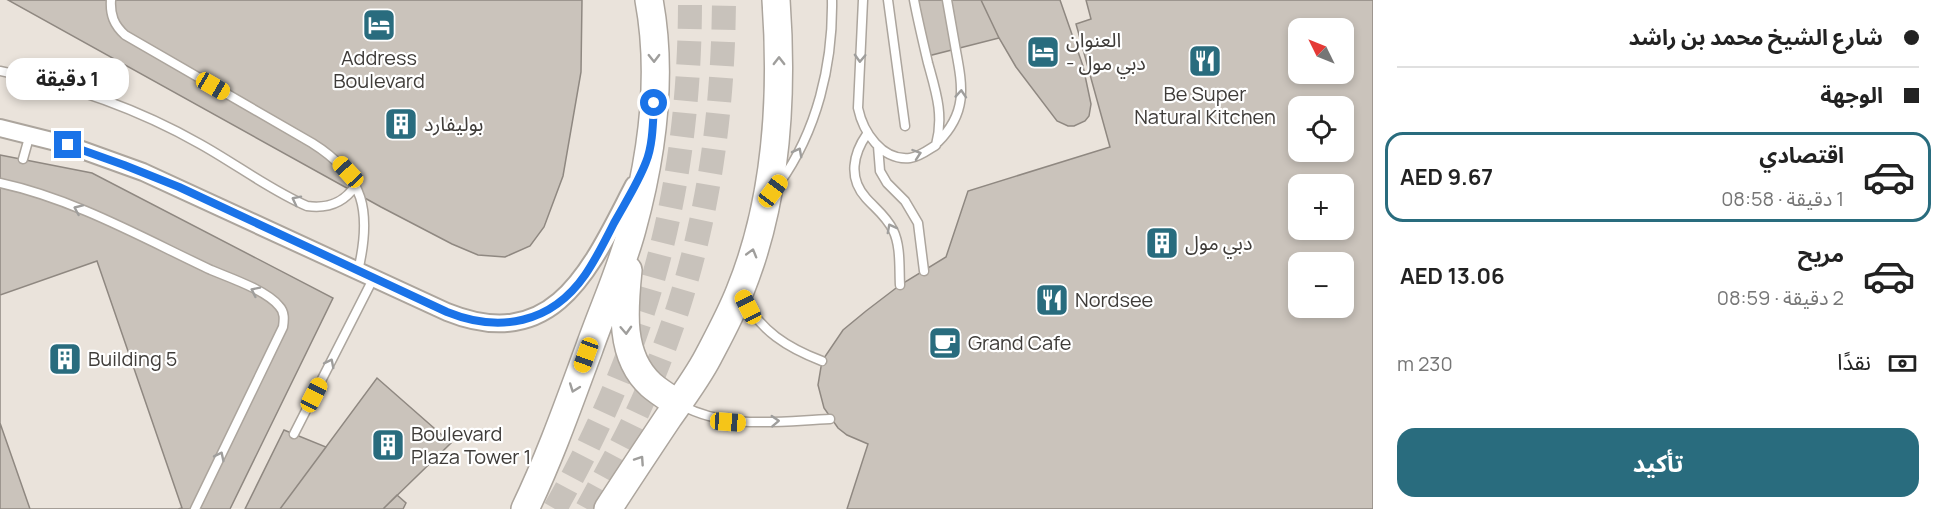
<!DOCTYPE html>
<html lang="ar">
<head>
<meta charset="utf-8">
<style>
  body { margin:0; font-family:Manrope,"Noto Sans Arabic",sans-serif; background:#f2f2f2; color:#222; direction:rtl; height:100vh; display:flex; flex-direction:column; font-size:22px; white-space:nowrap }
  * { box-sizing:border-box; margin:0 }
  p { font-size:20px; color:#767676 }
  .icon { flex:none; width:33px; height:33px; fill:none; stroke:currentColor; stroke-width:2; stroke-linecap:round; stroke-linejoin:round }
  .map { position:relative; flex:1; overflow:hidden; direction:ltr }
  .drawer { display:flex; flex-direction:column; background:#fff; width:570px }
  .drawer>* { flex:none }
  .banner { display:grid; align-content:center; height:132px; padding:0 24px; background:#fff }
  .needle { width:39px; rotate:313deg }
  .controls { position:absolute; left:1288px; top:18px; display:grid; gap:12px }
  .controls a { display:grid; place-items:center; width:66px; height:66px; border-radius:12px; background:#fff; box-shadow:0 3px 9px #0003; font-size:30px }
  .end { position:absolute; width:27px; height:27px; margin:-14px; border:8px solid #1a73e8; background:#fff; box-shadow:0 0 0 3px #fff }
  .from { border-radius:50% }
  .bubble { position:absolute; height:42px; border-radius:18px; background:#fff; box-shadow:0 3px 9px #0003; font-size:20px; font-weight:700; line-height:42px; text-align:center; direction:rtl }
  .car { position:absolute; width:18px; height:36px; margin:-18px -9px; border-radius:8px; box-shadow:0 0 4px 2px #0007; background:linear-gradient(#f5c518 24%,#345 0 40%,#f5c518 0 76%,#345 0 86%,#f5c518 0) }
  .banner b { display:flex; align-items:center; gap:21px; height:57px; font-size:22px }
  .banner b+b { border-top:2px solid #e0e0e0 }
  .banner i { width:15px; height:15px; background:#222 }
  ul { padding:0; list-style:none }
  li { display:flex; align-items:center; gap:18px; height:90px; margin:0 12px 9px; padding:0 12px; border:3px solid transparent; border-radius:18px }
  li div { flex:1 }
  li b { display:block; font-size:22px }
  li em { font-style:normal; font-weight:700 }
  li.active { border-color:#296c7e }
  li>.icon { width:54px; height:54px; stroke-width:1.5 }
  .pay { display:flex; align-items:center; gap:15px; height:66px; padding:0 24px; font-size:22px }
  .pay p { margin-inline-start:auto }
  .primary-button { display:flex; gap:12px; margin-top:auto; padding:12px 24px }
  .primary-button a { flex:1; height:69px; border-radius:18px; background:#296c7e; color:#fff; font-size:24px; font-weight:700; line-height:69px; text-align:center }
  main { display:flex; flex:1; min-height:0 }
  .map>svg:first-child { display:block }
</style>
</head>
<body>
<main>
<section class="drawer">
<div class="banner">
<b><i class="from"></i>شارع الشيخ محمد بن راشد</b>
<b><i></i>الوجهة</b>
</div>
<ul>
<li class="active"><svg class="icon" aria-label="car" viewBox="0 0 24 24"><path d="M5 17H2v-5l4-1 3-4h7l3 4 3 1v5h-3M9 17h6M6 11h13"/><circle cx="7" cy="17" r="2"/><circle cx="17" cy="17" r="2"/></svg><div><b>اقتصادي</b><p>1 دقيقة · 08:58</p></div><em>AED 9.67</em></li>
<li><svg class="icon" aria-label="car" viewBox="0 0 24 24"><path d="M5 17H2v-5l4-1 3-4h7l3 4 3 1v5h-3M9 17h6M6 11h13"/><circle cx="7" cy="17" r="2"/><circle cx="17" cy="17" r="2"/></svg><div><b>مريح</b><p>2 دقيقة · 08:59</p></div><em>AED 13.06</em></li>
</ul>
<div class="pay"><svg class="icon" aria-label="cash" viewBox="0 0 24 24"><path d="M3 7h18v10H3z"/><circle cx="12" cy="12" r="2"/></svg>نقدًا<p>230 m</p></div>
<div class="primary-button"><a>تأكيد</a></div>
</section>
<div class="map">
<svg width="1373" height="509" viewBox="0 0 1373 509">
  <rect width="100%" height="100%" fill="#eae3db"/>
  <!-- building -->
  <path fill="#cac3bb" stroke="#8f8881" stroke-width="1.5" fill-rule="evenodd" d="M8,0H582L581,72L563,176L544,227L530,246L505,257L478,255L452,244L381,207Z
    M918,0H981L999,38L928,56Z
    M981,0H1060L1083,66L1091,104L1089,116L1085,121L1074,126H1068L1057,121L1016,67L999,38Z
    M1086,0H1373V509H847L868,444L847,435L838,428L824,408L818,385L822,361L843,330L866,311L900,285L946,257L968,191L1110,147L1076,24L1091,19ZM1299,28H1344V74H1299ZM1299,106H1344V152H1299ZM1299,184H1344V230H1299ZM1299,262H1344V308H1299Z
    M0,155L92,173L333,298L230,509H0Z
    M97,261L182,508L178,509H30L0,423V295Z
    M377,378L451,443L383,509H280Z
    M284,430L326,447L280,509H245Z
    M397,495L406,503L403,509H383Z"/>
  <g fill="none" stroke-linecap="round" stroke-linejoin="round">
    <!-- secondary-tunnel -->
    <path stroke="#c8c2bb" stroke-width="24" stroke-dasharray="24 12" stroke-linecap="butt" d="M555,509C648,344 690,189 690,0
      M587,509C610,467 634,424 652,379C703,256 723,132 724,0"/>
    <defs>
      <path id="lane" d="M111,0C110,15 114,25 125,35L312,143C365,176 372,212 358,271
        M863,0L858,108C863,132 882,161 910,158C919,157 928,150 936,145C944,115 936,92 928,63C923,42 918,21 914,0
        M888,0L905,126
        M0,71C70,85 138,109 200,144C236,164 270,190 307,206C328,209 344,203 356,185
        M867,134C853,154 848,178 866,198C876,209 886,216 893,230C901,246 899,268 900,285
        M938,142C967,113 963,88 956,51C953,34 950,17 947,0
        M878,146L880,171L887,183L905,201L918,223L924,271
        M23,159L30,134
        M0,183C74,199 143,238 211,270C230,278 266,290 279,306C285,312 284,320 283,327L195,509
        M779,184C817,131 833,65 832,0
        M743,297C760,331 788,348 822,361
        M681,405C727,430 780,421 830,419
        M294,434L373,279"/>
      <path id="street" d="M0,128L68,145L143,172L447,312C556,356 592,265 634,185"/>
      <path id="primary" d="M628,270C624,309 619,356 651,385C659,392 669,398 678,404
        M525,509C550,457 569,403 589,349C603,309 621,270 632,229C652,156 663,75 649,0
        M608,509C628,478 648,448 668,418C682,398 697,378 708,357C719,336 731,314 740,291C777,200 783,97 776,0"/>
    </defs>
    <!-- lane casing -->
    <use href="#lane" stroke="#aca59d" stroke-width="11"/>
    <!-- street casing -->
    <use href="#street" stroke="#aca59d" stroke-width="20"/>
    <!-- primary casing -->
    <use href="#primary" stroke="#aca59d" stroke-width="30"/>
    <!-- lane -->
    <use href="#lane" stroke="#fff" stroke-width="8"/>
    <!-- street -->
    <use href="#street" stroke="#fff" stroke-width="16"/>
    <!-- primary -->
    <use href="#primary" stroke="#fff" stroke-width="27"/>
  </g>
  <!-- one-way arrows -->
  <defs><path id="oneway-chevron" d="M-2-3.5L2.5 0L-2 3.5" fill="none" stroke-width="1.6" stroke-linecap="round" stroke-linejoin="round" transform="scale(1.5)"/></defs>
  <g stroke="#9f9e9c">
    <use href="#oneway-chevron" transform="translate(654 58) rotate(89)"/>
    <use href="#oneway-chevron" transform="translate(860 58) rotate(92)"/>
    <use href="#oneway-chevron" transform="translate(779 61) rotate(-90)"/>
    <use href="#oneway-chevron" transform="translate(961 94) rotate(-86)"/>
    <use href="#oneway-chevron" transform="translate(798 152) rotate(-62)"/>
    <use href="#oneway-chevron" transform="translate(917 154) rotate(-19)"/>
    <use href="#oneway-chevron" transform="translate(296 200) rotate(-153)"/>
    <use href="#oneway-chevron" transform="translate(78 209) rotate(-156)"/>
    <use href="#oneway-chevron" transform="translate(891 228) rotate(-118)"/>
    <use href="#oneway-chevron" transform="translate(752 253) rotate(-74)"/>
    <use href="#oneway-chevron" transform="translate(255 291) rotate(-154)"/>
    <use href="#oneway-chevron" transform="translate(626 330) rotate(87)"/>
    <use href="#oneway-chevron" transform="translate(330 363) rotate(-63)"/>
    <use href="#oneway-chevron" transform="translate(574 388) rotate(110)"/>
    <use href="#oneway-chevron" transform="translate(775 421) rotate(-3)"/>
    <use href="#oneway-chevron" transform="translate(220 456) rotate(-64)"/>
    <use href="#oneway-chevron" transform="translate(640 460) rotate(-56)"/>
  </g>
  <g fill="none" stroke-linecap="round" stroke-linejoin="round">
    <!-- route -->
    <path stroke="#1a73e8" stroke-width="8" d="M68,145L124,165L179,187L447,312C499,333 551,324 585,275C596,259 605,241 614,223C625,203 638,183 646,162C653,145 653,121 654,103"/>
  </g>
  <!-- icons -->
  <defs>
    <symbol id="hotel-square" viewBox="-11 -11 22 22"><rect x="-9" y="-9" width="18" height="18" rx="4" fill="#296c7e" stroke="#fff"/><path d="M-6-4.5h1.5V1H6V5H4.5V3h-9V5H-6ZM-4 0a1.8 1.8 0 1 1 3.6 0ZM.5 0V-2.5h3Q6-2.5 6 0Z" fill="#fff"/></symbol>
    <symbol id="restaurant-square" viewBox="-11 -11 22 22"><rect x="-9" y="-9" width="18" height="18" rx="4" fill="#296c7e" stroke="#fff"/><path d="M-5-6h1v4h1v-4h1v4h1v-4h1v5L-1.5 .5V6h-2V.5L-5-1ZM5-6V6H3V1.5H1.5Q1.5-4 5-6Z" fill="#fff"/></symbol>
    <symbol id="building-square" viewBox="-11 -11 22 22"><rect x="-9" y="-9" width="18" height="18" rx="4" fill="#296c7e" stroke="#fff"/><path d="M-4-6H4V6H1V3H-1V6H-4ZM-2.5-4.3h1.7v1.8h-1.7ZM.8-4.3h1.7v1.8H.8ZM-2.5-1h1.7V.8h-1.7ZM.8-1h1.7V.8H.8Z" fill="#fff"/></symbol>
    <symbol id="cafe-square" viewBox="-11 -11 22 22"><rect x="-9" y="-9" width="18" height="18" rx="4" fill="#296c7e" stroke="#fff"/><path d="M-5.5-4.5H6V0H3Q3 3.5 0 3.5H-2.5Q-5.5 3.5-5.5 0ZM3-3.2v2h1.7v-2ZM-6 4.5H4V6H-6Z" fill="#fff"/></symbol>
  </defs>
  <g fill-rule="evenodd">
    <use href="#hotel-square" x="360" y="6" width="38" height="38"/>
    <use href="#hotel-square" x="1024" y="33" width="38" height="38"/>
    <use href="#restaurant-square" x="1186" y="42" width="38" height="38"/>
    <use href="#building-square" x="382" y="105" width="38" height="38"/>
    <use href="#building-square" x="1143" y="224" width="38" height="38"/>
    <use href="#restaurant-square" x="1033" y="281" width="38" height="38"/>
    <use href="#cafe-square" x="926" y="324" width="38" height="38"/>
    <use href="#building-square" x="46" y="340" width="38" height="38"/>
    <use href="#building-square" x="369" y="426" width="38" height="38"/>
  </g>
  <g text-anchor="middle" stroke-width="4.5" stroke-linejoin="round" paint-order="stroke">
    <!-- poi labels -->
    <g font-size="20" fill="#3f3c39" stroke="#fff" text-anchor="start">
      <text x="1066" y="47">العنوان<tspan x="1066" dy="23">- دبي مول</tspan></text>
      <text x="379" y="65" text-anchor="middle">Address<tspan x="379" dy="23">Boulevard</tspan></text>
      <text x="1205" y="101" text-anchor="middle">Be Super<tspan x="1205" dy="23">Natural Kitchen</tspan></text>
      <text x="424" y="131">بوليفارد</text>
      <text x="1185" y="250">دبي مول</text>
      <text x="1075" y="307">Nordsee</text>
      <text x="968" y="350">Grand Cafe</text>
      <text x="88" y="366">Building 5</text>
      <text x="411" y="441">Boulevard<tspan x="411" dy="23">Plaza Tower 1</tspan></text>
    </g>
  </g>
</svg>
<div class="controls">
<a><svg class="needle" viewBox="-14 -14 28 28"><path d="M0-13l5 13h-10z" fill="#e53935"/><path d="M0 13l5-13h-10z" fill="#767676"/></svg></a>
<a><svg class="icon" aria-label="locate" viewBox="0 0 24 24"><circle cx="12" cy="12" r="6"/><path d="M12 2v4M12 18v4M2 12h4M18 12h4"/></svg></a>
<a>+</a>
<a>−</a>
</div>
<i class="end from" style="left:654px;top:103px"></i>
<i class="end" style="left:68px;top:145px"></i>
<div class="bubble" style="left:6px;top:58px;width:123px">1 دقيقة</div>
<i class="car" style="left:213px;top:86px;rotate:120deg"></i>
<i class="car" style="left:348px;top:172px;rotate:317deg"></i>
<i class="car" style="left:773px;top:191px;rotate:37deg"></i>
<i class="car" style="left:748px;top:307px;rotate:333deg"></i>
<i class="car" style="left:586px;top:355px;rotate:200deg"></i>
<i class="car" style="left:314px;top:395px;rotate:27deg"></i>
<i class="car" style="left:728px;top:422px;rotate:94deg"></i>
</div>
</main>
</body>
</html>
